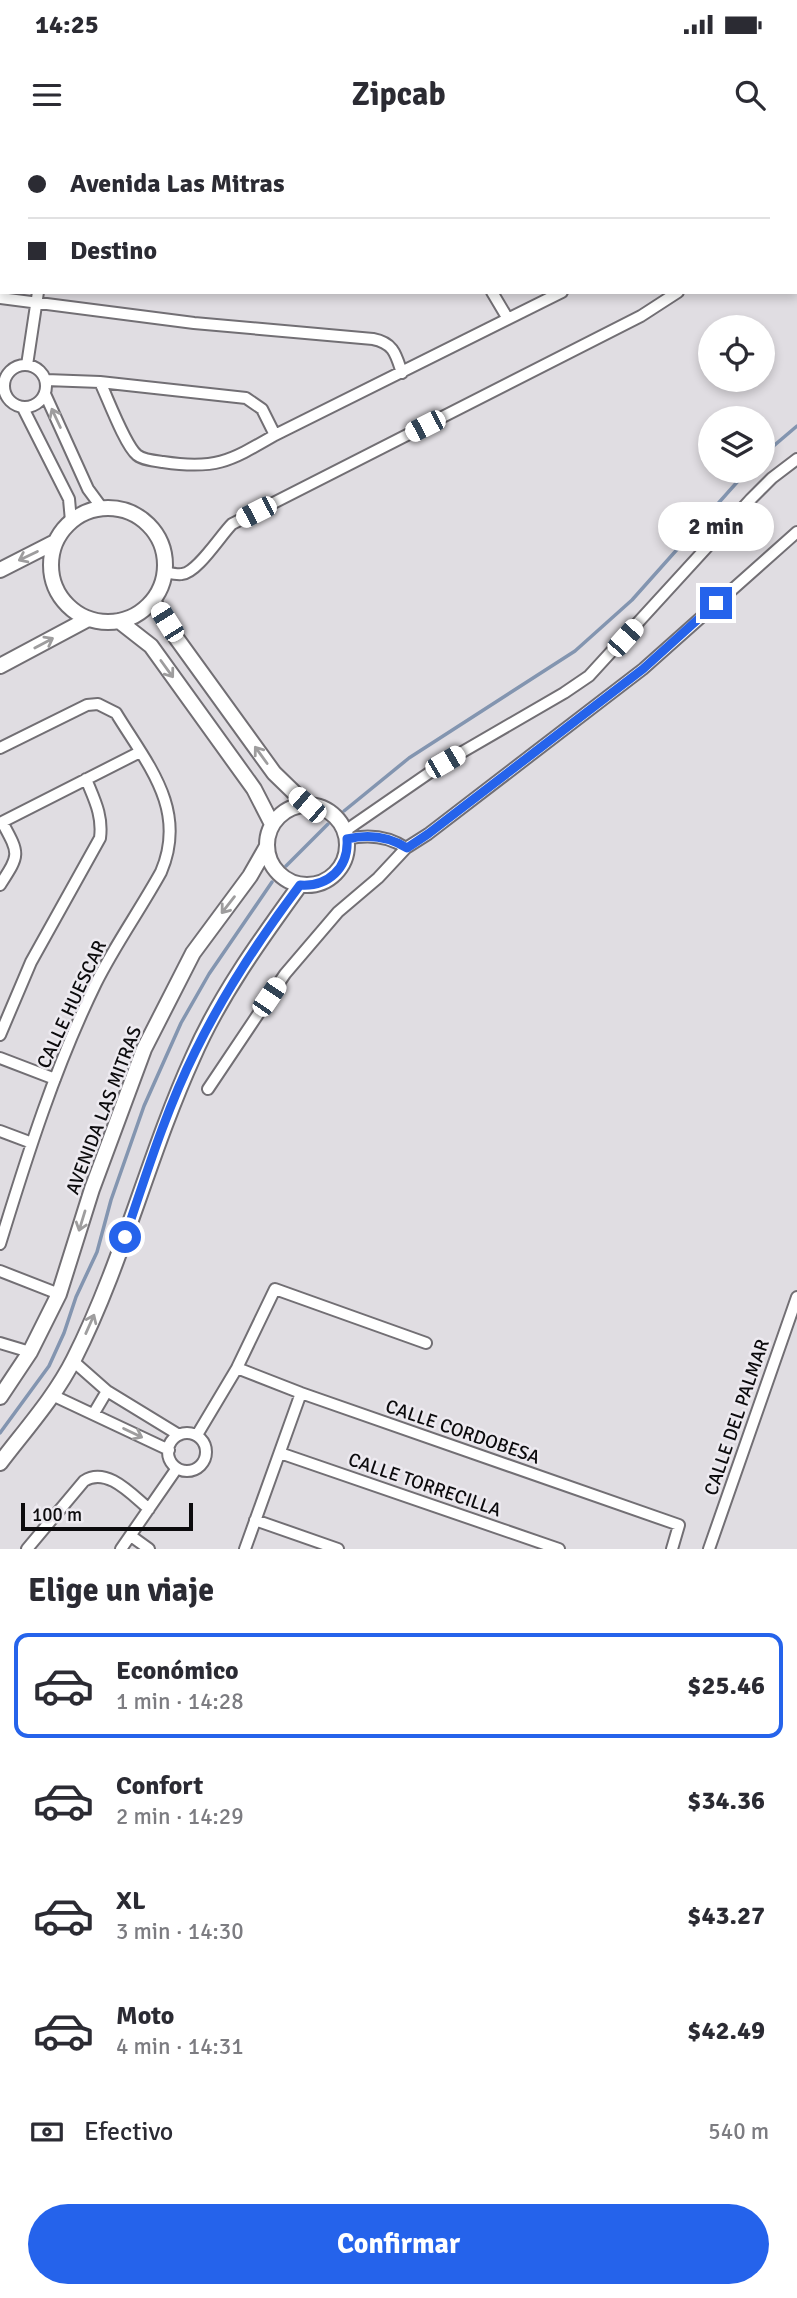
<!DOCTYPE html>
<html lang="es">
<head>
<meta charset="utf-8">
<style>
  body { margin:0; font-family:Signika,sans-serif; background:#f7f7f7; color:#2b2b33; height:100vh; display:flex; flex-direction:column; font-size:26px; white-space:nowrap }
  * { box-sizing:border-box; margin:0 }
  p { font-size:23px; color:#7c7c81 }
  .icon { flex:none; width:38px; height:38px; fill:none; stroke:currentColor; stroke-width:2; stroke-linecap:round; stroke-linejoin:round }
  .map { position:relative; height:1409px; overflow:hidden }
  .drawer { display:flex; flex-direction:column; background:#fff; flex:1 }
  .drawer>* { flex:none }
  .banner { position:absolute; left:0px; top:0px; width:798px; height:154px; box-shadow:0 4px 10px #0003; display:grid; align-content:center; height:154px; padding:0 28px; background:#fff }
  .tools { position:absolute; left:698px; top:175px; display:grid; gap:14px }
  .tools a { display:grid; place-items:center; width:77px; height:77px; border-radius:50%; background:#fff; box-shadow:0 4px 10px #0003; font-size:35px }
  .scale { position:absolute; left:21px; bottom:18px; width:172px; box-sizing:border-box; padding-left:7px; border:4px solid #0c0b0d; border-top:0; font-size:19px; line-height:24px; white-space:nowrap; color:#0c0b0d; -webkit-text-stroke:5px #edeaf0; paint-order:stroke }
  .end { position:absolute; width:32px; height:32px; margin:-16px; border:9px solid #2563eb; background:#fff; box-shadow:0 0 0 4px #fff }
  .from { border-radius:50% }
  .bubble { position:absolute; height:49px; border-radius:24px; background:#fff; box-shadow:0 4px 10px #0003; font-size:23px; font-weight:700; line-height:49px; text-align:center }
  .car { position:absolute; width:21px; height:42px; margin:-21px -10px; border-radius:9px; box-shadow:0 0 5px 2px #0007; background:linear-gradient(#fff 24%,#345 0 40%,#fff 0 76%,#345 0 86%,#fff 0) }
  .banner b { display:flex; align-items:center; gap:24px; height:66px; font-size:26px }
  .banner b+b { border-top:2px solid #e1e1e2 }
  .banner i { width:18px; height:18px; background:#2b2b33 }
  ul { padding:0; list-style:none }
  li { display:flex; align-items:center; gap:21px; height:105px; margin:0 14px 10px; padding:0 14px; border:4px solid transparent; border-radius:14px }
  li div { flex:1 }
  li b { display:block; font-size:26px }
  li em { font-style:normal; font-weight:700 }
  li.active { border-color:#2563eb }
  li>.icon { width:63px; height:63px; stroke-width:1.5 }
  h2 { padding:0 28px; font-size:32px; line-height:84px }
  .pay { display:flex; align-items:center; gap:18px; height:77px; padding:0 28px; font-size:26px }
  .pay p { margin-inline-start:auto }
  .primary-button { display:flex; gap:14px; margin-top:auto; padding:14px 28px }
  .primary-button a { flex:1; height:80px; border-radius:42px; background:#2563eb; color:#fff; font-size:28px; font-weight:700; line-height:80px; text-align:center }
  .status { display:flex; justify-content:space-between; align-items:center; height:49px; padding:0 35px; background:#fff; direction:ltr }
  .status svg { height:19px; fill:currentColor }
  header { display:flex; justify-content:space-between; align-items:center; height:91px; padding:0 28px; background:#fff; font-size:32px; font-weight:700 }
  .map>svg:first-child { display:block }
</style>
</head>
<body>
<div class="status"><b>14:25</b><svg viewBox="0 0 49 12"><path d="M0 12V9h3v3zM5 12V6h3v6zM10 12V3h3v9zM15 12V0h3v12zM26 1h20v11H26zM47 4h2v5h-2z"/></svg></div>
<header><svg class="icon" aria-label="menu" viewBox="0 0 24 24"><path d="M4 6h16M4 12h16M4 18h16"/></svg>Zipcab<svg class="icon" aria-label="search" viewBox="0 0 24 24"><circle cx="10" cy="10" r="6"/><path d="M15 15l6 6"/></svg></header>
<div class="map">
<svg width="797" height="1409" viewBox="0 0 797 1409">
  <rect width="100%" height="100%" fill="#e0dde2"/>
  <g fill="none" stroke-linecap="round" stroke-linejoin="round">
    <!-- stream -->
    <path stroke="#8395b0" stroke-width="3.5" d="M763,315L797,286
      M344,671L409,618L575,511L632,460L747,331
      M286,726L328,684
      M0,1293L49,1226L64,1193L76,1157L97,1112L111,1060L144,966L181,883L209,834L272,742"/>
    <!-- river -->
    <path stroke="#8395b0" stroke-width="21" d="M679,0L690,2
      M796,19H797"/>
    <defs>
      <path id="minor" d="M0,15H2
        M0,83L2,84
        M796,123H797
        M492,152L508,179
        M0,158L194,183L373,199C394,203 396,215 402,233
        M4 246a21 21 0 1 1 42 0a21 21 0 1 1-42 0Z
        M27,225L38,152
        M46,240L100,242L246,258L262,269L275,295
        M100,242C108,259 125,305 137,315C143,320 155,321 163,322C216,330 230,321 275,295L562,152
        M45,254L88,349L102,368
        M23,268L69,359L71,381
        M165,432C170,433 177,435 182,434C197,433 220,396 232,384L641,176L678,152
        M0,608L87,565L98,564L116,573C147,624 188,669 161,732C140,770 115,805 96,843C55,927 27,1016 0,1104
        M0,683L140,612
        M345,691L445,622L564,553L589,536L751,359L772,338L797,319
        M347,699C368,694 388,696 406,708L428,694L643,529L797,392
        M0,745C20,714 20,715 2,682
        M0,895L31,822L100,698C103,675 94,659 86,639
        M0,918L55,939
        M208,949L285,834L338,772L378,738L406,708
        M0,991L32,1003
        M0,1131L59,1154
        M0,1203L30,1212
        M73,1221L107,1251L179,1295
        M237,1228L301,1253L679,1385L672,1409
        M52,1255L169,1310
        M94,1273L107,1251
        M168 1312a19 19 0 1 1 38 0a19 19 0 1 1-38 0Z
        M197,1295L237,1228L275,1149L426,1203
        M280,1313L559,1409
        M255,1380L338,1409
        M131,1396L149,1409
        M27,1409L84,1341C107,1326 132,1355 149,1369
        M121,1409L177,1328
        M245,1409L301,1253
        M709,1409L797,1157"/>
      <path id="tertiary" d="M51 425a57 57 0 1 1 114 0a57 57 0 1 1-114 0Z
        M0,430L55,402
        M153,461L177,499L274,633L307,665
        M119,481L151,506L254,649L272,684
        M0,526L88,479
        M267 705a40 40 0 1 1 80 0a40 40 0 1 1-80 0Z
        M0,1257L30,1212L59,1154L92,1049L144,909L193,813L250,736L266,708
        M0,1323C25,1290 55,1257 74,1219C123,1122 148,1016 193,917C220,855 261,799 300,745"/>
    </defs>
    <!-- minor casing -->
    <use href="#minor" stroke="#726f74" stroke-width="14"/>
    <!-- tertiary casing -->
    <use href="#tertiary" stroke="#726f74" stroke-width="18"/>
    <!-- minor -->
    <use href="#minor" stroke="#fff" stroke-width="10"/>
    <!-- tertiary -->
    <use href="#tertiary" stroke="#fff" stroke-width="14"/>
  </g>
  <!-- one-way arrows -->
  <defs><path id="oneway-shaft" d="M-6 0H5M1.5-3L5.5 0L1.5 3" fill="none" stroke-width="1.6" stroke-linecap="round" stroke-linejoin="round" transform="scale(1.75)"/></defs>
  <g stroke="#9e9d9e">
    <use href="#oneway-shaft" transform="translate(56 278) rotate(-115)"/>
    <use href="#oneway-shaft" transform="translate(28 416) rotate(154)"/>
    <use href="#oneway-shaft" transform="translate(44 503) rotate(-28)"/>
    <use href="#oneway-shaft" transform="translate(167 529) rotate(54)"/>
    <use href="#oneway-shaft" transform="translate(261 615) rotate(-126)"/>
    <use href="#oneway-shaft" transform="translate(228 765) rotate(128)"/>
    <use href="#oneway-shaft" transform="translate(82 1081) rotate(107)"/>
    <use href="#oneway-shaft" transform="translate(90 1184) rotate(-66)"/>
    <use href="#oneway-shaft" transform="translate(133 1293) rotate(26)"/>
  </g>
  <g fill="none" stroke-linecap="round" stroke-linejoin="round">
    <!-- route -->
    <path stroke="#2563eb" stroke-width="9" d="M125,1097C146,1035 166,970 195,912C224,853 260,798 300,745C328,747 349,728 347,699C368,694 388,696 407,708L428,694L643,529L716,463"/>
  </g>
  <g text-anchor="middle" stroke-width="5" stroke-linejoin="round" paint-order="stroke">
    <!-- street labels -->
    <g font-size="19" fill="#0c0b0d" stroke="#edeaf0">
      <text transform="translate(71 864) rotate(-65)" y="7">CALLE HUESCAR</text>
      <text transform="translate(103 970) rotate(-69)" y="7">AVENIDA LAS MITRAS</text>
      <text transform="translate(736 1277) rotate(-71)" y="7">CALLE DEL PALMAR</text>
      <text transform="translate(463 1291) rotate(19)" y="7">CALLE CORDOBESA</text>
      <text transform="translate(425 1344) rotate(19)" y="7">CALLE TORRECILLA</text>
    </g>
  </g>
</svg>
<div class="tools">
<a><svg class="icon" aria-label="locate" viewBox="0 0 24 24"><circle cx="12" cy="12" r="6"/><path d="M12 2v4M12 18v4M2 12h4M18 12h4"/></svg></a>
<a><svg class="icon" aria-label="layers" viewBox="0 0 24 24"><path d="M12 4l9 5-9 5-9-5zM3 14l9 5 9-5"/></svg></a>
</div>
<div class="scale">100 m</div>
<i class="end from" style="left:125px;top:1097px"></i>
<i class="end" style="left:716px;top:463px"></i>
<div class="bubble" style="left:658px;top:362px;width:116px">2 min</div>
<i class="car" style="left:425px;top:286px;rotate:243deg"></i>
<i class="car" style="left:256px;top:372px;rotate:243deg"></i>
<i class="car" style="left:167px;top:482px;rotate:328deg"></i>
<i class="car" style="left:625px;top:498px;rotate:42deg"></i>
<i class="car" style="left:445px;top:622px;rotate:60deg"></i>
<i class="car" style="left:307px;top:665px;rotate:311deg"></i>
<i class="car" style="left:269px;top:857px;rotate:34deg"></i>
<div class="banner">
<b><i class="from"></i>Avenida Las Mitras</b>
<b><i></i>Destino</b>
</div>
</div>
<section class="drawer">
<h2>Elige un viaje</h2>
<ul>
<li class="active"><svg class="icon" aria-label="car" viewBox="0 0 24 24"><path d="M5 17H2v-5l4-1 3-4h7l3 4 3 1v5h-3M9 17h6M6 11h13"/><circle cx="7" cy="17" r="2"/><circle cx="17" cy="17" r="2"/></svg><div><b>Económico</b><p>1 min · 14:28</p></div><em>$25.46</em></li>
<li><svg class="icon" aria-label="car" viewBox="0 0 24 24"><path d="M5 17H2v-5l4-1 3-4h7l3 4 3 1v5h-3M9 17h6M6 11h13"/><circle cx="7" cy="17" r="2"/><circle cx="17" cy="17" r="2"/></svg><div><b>Confort</b><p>2 min · 14:29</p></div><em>$34.36</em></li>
<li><svg class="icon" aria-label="car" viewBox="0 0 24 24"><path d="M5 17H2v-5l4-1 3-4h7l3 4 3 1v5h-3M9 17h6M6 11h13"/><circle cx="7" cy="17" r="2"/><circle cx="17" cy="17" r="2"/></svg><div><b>XL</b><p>3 min · 14:30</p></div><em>$43.27</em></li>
<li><svg class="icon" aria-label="car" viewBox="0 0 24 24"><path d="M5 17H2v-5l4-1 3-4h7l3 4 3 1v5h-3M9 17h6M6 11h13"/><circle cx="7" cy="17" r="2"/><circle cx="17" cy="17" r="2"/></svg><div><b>Moto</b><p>4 min · 14:31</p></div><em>$42.49</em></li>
</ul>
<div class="pay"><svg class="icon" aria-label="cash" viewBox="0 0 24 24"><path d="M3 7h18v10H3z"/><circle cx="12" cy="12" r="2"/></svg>Efectivo<p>540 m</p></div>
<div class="primary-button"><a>Confirmar</a></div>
</section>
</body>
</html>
